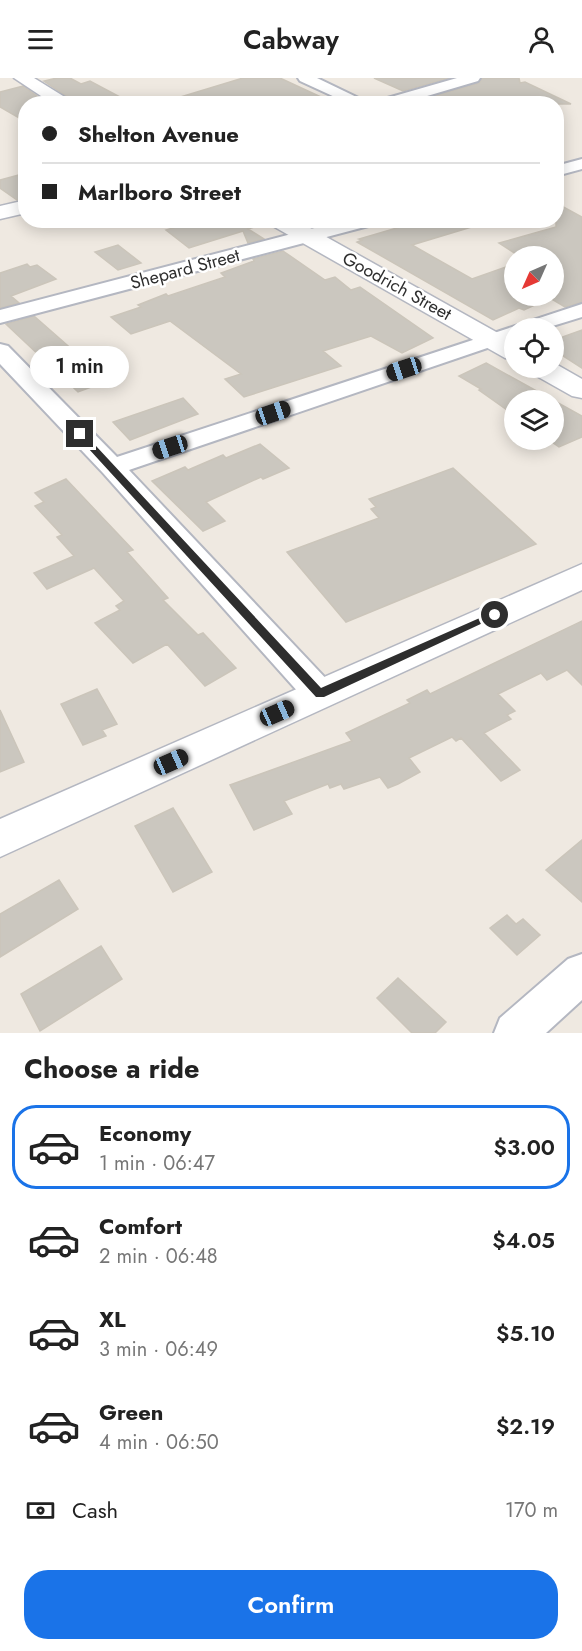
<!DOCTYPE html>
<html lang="en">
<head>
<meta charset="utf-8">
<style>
  body { margin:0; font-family:Jost,sans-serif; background:#f6f6f6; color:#222; height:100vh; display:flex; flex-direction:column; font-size:22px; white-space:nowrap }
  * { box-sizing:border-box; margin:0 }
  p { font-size:20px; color:#767676 }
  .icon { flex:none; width:33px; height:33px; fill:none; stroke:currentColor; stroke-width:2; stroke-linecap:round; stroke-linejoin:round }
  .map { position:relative; height:955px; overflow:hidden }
  .details { display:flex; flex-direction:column; background:#fff; flex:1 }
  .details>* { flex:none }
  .guide { position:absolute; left:18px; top:18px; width:546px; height:132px; border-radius:24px; box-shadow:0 3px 15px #0003; display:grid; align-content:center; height:132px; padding:0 24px; background:#fff }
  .needle { width:39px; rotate:225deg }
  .buttons { position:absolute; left:504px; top:168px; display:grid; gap:12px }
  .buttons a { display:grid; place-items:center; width:60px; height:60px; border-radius:50%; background:#fff; box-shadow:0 3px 15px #0003; font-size:30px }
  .end { position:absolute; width:27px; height:27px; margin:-14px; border:8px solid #2e2e2e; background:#fff; box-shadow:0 0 0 3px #fff }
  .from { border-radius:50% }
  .bubble { position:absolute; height:42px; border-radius:21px; background:#fff; box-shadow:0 3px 15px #0003; font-size:20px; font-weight:600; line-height:42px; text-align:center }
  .car { position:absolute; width:18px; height:36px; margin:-18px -9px; border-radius:8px; box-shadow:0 0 4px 2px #0007; background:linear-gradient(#222 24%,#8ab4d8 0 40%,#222 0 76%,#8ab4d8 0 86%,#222 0) }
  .guide b { display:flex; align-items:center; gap:21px; height:57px; font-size:22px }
  .guide b+b { border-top:2px solid #e0e0e0 }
  .guide i { width:15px; height:15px; background:#222 }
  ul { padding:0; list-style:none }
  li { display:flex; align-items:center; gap:18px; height:84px; margin:0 12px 9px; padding:0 12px; border:3px solid transparent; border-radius:24px }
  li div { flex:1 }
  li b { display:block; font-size:22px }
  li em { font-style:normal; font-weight:600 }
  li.active { border-color:#1a73e8 }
  li>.icon { width:54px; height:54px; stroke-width:1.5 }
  h2 { padding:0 24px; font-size:27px; line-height:72px }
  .pay { display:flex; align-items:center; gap:15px; height:66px; padding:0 24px; font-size:22px }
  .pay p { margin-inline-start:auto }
  .cta { display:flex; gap:12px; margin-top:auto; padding:12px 24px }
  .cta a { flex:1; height:69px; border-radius:24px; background:#1a73e8; color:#fff; font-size:24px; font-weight:600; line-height:69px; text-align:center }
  header { display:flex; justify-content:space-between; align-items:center; height:78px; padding:0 24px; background:#fff; font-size:27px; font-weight:600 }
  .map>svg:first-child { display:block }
</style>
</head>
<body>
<header><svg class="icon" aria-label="menu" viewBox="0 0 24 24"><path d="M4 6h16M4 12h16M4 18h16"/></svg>Cabway<svg class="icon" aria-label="person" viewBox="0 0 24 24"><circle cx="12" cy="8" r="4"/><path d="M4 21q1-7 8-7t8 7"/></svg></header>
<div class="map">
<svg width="582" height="955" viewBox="0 0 582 955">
  <rect width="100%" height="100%" fill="#efe9e1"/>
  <!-- building -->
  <path fill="#cbc7bf" stroke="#cbc5ba" stroke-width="1.5" d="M57,0H70L81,6L90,3L133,26H78L44,3Z
    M243,0H280L336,26H178L177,20Z
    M374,0H449L403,13Z
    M482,0H519L520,5L525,4L571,26H435L424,21L479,5Z
    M23,8L48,26H26V44L0,29V14Z
    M26,95V120L17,122L0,110V102Z
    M556,125L582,139V224L565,229L550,220L524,232L519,230L493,242L357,164L362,162L359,161L424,142H474L475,148L412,167L472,201L514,186V218H554V178H519L499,165L556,149Z
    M199,142H260L261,147L248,151L264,161L248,165L243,153L189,170L166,152Z
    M118,167L141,185L118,192L95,174Z
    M283,173L325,202L335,199L351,212L360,209L433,260L402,275L371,258L323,273L341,288L244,319L225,301L241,296L170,243L131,256L111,239L141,229L138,227L166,216L168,218L225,199L221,195L254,183L253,181Z
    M27,186L30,189L37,187L56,201L11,218L19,225L0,230V195Z
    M34,238L83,281L81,282L87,289L105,304L78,314L6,246Z
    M582,252V290L554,272V262Z
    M486,285L582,338V359L559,369L549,362H554V322H514V337L479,312L481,311L459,298Z
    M183,320L198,336L130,362L113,344Z
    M260,366L289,390L263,401L261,399L206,424L225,443L203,453L152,403L185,389L188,392L223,377L226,380Z
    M453,390L536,466L346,544L287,474L379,440L371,431L376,429L369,421Z
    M66,401L133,472L127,474L168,520L163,522L198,557L203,555L236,590L205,608L167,566L133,585L95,545L120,532L116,528L124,523L94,490L47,511L34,495L74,478L57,459L62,457L35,428L44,424L35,415Z
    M582,543V607L567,592L547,602L541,595L498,616L515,633L507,637L511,641L484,655L520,692L501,703L461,660L456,663L452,659L409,680L420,694L398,706L388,710L380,699L344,711L341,706L330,710L328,706L284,723L292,736L254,752L230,707L352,663L346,655L410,625L407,622L427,612L430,616Z
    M97,611L117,646L102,652L106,658L83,667L61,626Z
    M0,632L24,684L0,694Z
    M173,730L212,794L173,814L135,748Z
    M582,762V824L546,792Z
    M59,802L78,831L0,879V836Z
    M507,837L516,846L523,841L540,857L517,877L490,850Z
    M101,868L122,901L40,953L21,916Z
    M398,900L446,944L435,955H412L377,920Z"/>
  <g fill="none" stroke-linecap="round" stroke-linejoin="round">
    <defs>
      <path id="street" d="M298,0H317L371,26H350L300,3Z
        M457,0H480L478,3L400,26H375L377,23Z
        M582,81V91L556,98V88Z
        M345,142H378L376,146L0,245V232Z
        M582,226V239L546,250H514V261L129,392L332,607L336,616L332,625L320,628L308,625L103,395L0,286V266L8,268L117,379Z
        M582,876V922L546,955H494L500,940L568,881Z"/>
      <path id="secondary" d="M14,0H34L76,26H53Z
        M26,122V135L0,141V128Z
        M268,142H296L514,264V282L505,280L271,147Z
        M554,285L582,301V320L572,318L533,296L529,290H554Z
        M582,486V512L0,779V741Z"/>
    </defs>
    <!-- street casing -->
    <use href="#street" stroke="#b4b7c1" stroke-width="4"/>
    <!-- secondary casing -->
    <use href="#secondary" stroke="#b4b7c1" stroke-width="3"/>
    <!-- street -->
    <use href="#street" fill="#fff" fill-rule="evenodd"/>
    <!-- secondary -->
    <use href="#secondary" fill="#fff" fill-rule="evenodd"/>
  </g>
  <!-- route -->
  <path fill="#2e2e2e" d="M77,354H83L321,610L491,535L495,534L500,537L324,619H316L77,358Z"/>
  <g text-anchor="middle" stroke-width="5" stroke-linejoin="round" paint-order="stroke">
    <!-- far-street labels -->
    <g font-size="18" fill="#2e2e2e" stroke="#fff">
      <text transform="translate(185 191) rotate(-15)" y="6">Shepard Street</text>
      <text transform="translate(397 208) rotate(29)" y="6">Goodrich Street</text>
    </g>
  </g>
</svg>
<div class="buttons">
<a><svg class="needle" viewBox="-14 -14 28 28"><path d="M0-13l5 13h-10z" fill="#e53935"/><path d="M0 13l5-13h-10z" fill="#767676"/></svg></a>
<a><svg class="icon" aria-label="locate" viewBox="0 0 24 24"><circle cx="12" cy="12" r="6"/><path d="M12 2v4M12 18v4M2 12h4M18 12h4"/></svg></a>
<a><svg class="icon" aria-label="layers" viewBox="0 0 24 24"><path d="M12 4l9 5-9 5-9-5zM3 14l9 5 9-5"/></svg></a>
</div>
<i class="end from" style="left:495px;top:537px"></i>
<i class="end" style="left:80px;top:356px"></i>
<div class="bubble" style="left:30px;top:268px;width:99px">1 min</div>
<i class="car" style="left:404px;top:291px;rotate:252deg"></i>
<i class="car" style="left:273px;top:335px;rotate:71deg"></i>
<i class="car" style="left:170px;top:369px;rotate:252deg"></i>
<i class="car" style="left:277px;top:635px;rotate:66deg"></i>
<i class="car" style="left:171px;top:684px;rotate:66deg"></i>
<div class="guide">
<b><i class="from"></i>Shelton Avenue</b>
<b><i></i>Marlboro Street</b>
</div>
</div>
<section class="details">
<h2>Choose a ride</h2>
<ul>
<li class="active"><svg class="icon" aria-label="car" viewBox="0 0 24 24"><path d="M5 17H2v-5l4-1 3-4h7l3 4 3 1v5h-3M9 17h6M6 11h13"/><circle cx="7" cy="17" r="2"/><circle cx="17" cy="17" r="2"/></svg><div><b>Economy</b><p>1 min · 06:47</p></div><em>$3.00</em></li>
<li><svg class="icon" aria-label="car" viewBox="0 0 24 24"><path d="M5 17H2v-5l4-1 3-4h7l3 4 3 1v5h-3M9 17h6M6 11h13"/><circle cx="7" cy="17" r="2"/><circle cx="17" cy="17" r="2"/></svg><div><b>Comfort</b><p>2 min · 06:48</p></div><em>$4.05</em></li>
<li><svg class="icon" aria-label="car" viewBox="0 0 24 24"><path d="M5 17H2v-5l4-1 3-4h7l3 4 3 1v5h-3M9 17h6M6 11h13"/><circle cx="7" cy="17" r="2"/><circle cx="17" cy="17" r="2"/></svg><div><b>XL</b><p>3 min · 06:49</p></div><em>$5.10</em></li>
<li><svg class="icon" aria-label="car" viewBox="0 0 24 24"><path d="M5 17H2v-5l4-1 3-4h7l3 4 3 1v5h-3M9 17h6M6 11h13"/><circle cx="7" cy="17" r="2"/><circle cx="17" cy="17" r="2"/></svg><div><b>Green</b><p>4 min · 06:50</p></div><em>$2.19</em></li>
</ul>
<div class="pay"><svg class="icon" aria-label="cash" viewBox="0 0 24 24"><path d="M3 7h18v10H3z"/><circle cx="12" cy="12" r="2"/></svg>Cash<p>170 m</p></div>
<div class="cta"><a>Confirm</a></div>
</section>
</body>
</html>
